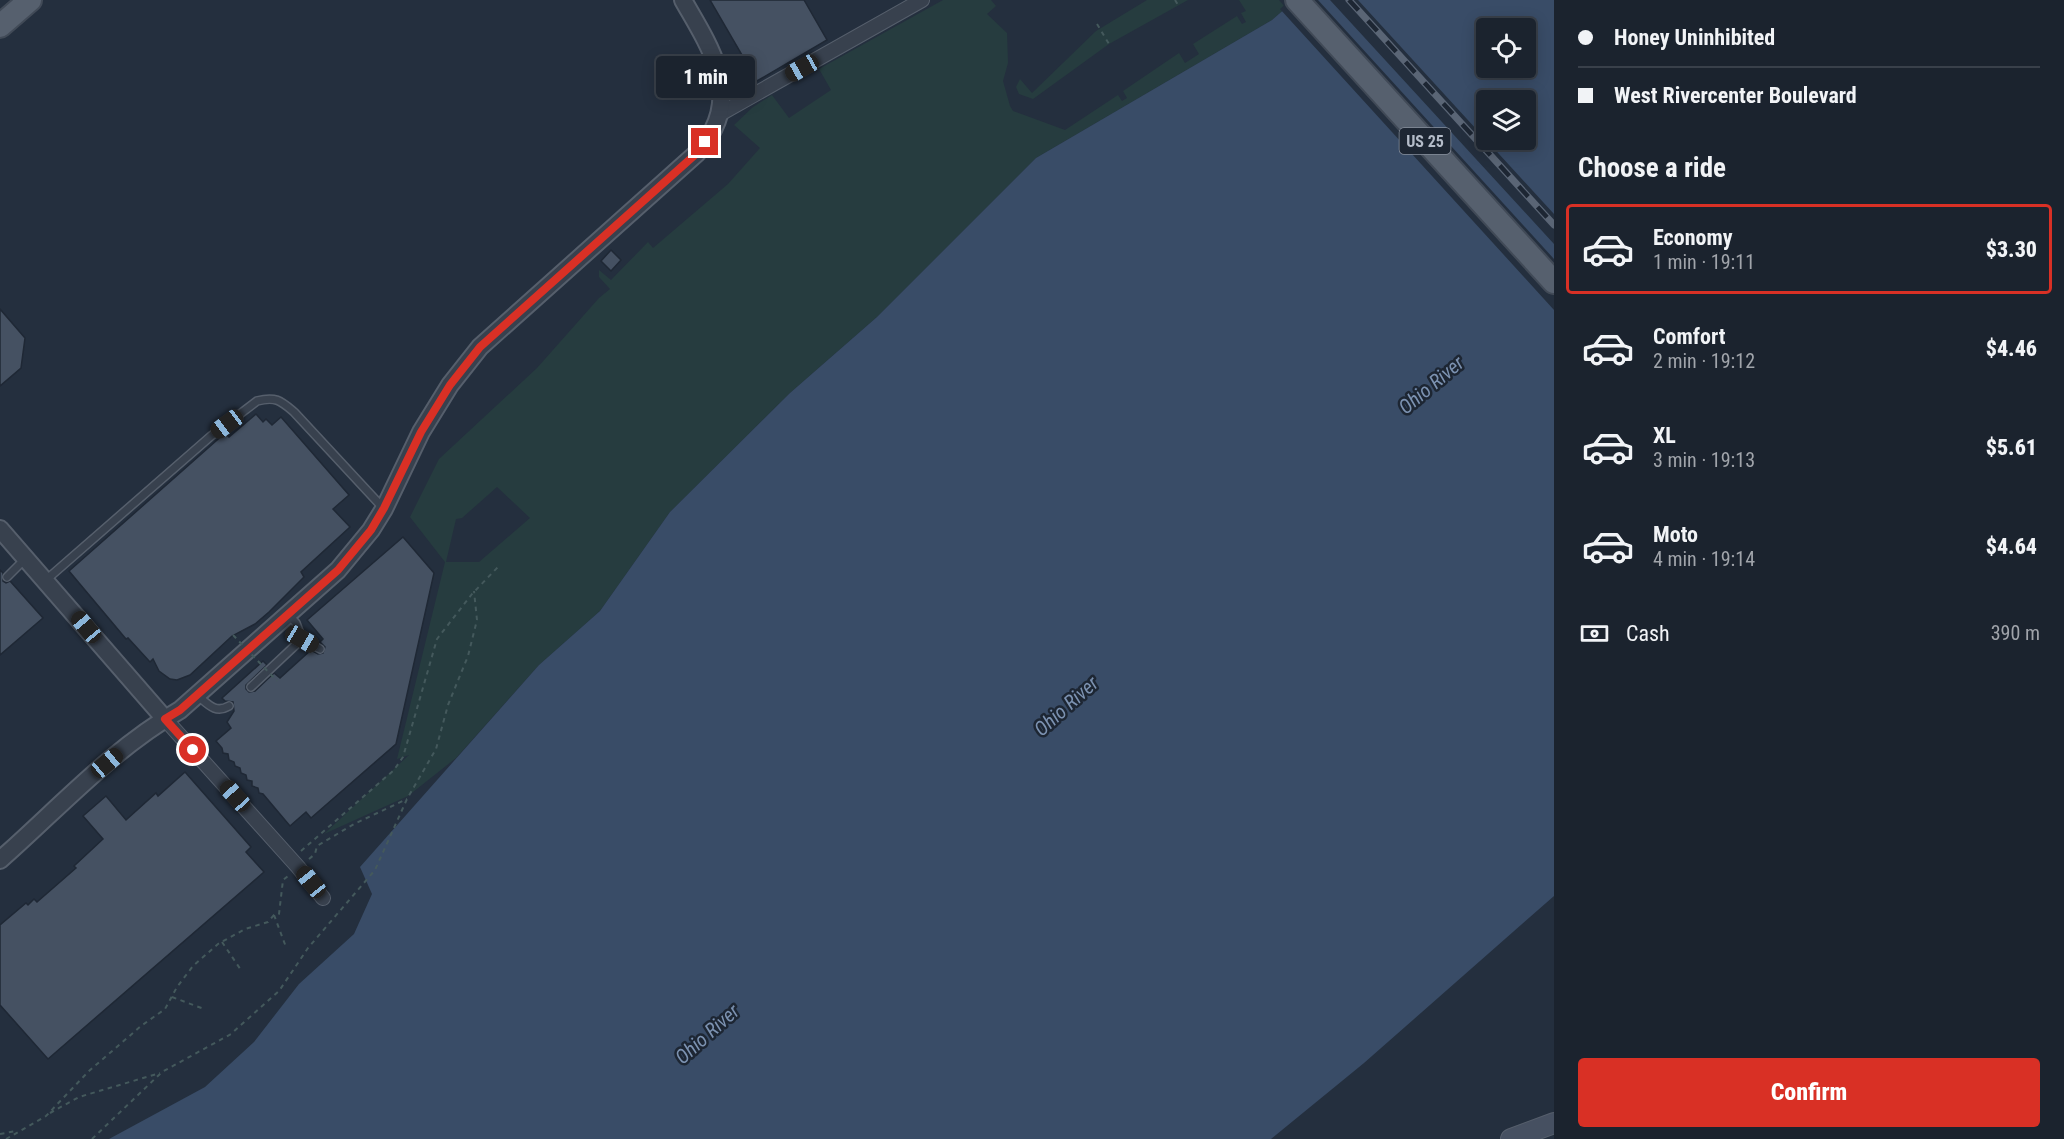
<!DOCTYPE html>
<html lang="en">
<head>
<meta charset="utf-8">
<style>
  body { margin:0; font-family:"Roboto Condensed",sans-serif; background:#242b36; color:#f1f3f6; height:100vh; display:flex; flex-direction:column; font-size:22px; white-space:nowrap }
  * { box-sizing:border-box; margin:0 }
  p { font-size:20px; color:#a0a4aa }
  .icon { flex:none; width:33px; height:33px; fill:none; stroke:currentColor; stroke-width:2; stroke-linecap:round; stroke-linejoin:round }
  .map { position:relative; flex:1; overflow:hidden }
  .details { display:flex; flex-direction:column; background:#1b232e; width:510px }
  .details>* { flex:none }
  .banner { display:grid; align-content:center; height:132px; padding:0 24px; background:#1b232e }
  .fabs { position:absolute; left:1476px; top:18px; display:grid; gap:12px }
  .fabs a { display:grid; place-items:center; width:60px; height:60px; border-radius:6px; background:#1b232e; box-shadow:0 3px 15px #0003,0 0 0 2px #39404a; font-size:30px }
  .end { position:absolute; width:27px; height:27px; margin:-14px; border:8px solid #d93025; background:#fff; box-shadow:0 0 0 3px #fff }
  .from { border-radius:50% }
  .bubble { position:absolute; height:42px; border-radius:6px; background:#1b232e; box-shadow:0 3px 15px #0003,0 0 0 2px #39404a; font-size:20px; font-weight:800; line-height:42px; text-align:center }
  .car { position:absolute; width:18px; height:36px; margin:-18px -9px; border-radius:8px; box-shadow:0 0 4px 2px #0007; background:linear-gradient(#222 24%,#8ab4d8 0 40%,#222 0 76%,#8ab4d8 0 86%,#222 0) }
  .banner b { display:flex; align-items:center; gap:21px; height:57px; font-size:22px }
  .banner b+b { border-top:2px solid #39404a }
  .banner i { width:15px; height:15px; background:#f1f3f6 }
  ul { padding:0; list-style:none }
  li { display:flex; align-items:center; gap:18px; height:90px; margin:0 12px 9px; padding:0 12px; border:3px solid transparent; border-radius:6px }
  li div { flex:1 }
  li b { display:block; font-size:22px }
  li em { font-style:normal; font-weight:800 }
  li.on { border-color:#d93025 }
  li>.icon { width:54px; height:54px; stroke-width:1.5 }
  h2 { padding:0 24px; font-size:27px; line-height:72px }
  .pay { display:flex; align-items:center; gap:15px; height:66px; padding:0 24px; font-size:22px }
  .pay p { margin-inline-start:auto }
  .button { display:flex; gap:12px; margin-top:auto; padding:12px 24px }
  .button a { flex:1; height:69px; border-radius:6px; background:#d93025; color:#fff; font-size:24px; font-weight:800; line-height:69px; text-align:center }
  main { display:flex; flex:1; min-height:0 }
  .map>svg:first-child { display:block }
</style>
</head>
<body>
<main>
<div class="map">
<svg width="1554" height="1139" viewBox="0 0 1554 1139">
  <rect width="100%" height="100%" fill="#242f3e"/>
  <!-- green -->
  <path fill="#263c3f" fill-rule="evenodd" d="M943,0H991L996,6L987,14L1007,33L1008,63L1003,81L1010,106L1013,111L1065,130L1118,95L1122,101L1127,98L1123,91L1179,53L1185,63L1199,54L1193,44L1237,16L1242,24L1246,22L1241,13L1246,11L1239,0H1279L1286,8L1272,20L1036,158L877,317L790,393L670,512L600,611L539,665L456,758L408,796L324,834L409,755L397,759L445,562L410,517L439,459L537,368L599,298L610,289L599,277V270L611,280L648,242L653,248L728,184L760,148L734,125L753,107L772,95L789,118L831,90L819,69ZM497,487L530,518L479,562H446L456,519L462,518Z
    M1147,0H1188L1109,44L1033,99L1019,94L1016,87L1020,79L1032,93L1096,31Z"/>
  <!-- water -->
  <path fill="#394c67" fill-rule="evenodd" d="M1295,0H1554V896L1364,1063L1271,1139H109L205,1087L254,1042L299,984L354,934L372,894L360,867L539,665L600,611L670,512L790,393L877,317L1036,158L1272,20ZM1486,28H1526V68H1486ZM1486,100H1526V140H1486Z"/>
  <!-- pier -->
  <path fill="#242f3e" d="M1290,0H1318L1554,259V310L1280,9Z
    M1330,0H1358L1554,214V244Z"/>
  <!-- building -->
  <path fill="#455162" stroke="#1f2835" stroke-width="1.5" d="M710,0H804L827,40L757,81Z
    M611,250L621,260L611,271L601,261Z
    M0,309L25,338L21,368L0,386Z
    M256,414L263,422L266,419L272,425L281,417L349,495L333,509L350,527L301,572L304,577L269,612L255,624L232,636L190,675L177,680L170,679L159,671L153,659L150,662L128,638L126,639L69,571L225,433L229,437Z
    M403,537L434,573L396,744L311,818L306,812L290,826L263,794L259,793L258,788L252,786V781L247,780L246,775L241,773L240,768L235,766L234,762L229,760L228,754L223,753L222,748L216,741L231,728L227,722L234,711L233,702L225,701L222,698L263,661L267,665L246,685V689L249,692L255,691L274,673L280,678L311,650L318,654L323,653L325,647L320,642L323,639L307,620Z
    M0,570L3,573V581L6,583L10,581L43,618L0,655Z
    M185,772L251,847L246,852L264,872L48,1059L0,1005V925L26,903L28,905L34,899L37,902L76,868L74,866L103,839L83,816L106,796L126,820L156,793L158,796Z"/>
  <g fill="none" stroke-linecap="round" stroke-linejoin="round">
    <defs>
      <path id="service" d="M7,577L26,558
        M46,580L211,436L257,401C276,396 281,401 294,412L384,509
        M302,639L320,649
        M251,687L302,639L296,623L288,614
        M197,695C208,704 215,714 229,706"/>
      <path id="minor" d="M720,114L922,0
        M165,719L298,867L323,898"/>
      <path id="tertiary" d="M0,529L165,719
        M0,860C58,809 112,749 180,710L338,570L371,530L384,509L421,432L450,385L480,347L697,153C703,145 709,138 713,130C737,84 705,39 683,0"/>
      <path id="secondary" d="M1511,1139L1554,1123"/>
      <path id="primary" d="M1297,0L1554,282
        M0,26L30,0"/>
    </defs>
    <!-- service casing -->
    <use href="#service" stroke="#565f6c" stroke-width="10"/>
    <!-- minor casing -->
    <use href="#minor" stroke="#565f6c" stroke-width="16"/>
    <!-- tertiary casing -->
    <use href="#tertiary" stroke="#565f6c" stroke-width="20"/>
    <!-- secondary casing -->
    <use href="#secondary" stroke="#565f6c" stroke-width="22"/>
    <!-- primary casing -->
    <use href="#primary" stroke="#414a57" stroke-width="26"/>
    <!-- path -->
    <path stroke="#44595c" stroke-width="2" stroke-dasharray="4.5 4.5" stroke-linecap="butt" d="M1175,0L1178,5
      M1097,24L1109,44
      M301,851L394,770L403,757L437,639L472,594L498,567
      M309,859L315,854L317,846L354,824L407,799
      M274,915L286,947
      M222,942L241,970
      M172,997L204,1009
      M50,1113L79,1097L160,1073
      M0,1134L16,1131
      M6,1139L46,1116L89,1071L141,1026L165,1009L177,987L193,966L218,944L245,929L268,922L274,915L279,914L283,880L288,876
      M92,1139L162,1072L231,1034L279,991L308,948L375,870L407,799L436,749L448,705L468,656L477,620L474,591"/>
    <!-- service -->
    <use href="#service" stroke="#38414e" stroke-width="7"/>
    <!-- minor -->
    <use href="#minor" stroke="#38414e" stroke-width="14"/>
    <!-- tertiary -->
    <use href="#tertiary" stroke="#38414e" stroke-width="16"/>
    <!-- secondary -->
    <use href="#secondary" stroke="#465061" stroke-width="20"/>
    <!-- primary -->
    <use href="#primary" stroke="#56606e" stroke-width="22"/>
    <defs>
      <path id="rail" d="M1349,0L1554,225"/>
    </defs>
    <!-- rail casing -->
    <use href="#rail" stroke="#5a6575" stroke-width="7"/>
    <!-- rail -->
    <use href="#rail" stroke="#1d2633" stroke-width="4.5" stroke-dasharray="14" stroke-linecap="butt"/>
    <!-- path-bridge -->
    <path stroke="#44595c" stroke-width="2" stroke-dasharray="4.5 4.5" stroke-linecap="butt" d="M233,635L277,681"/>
  </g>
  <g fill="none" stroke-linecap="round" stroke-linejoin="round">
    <!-- route -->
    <path stroke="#d93025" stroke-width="8" d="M193,750L165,719L180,710L338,570L371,530L384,508L421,432L450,385L480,347L697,153L705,142"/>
  </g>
  <g text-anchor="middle" stroke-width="5" stroke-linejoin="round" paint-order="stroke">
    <!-- shield labels -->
    <rect fill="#1d2633" stroke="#878f9c" stroke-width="1.5" x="1399.5" y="128" width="51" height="26" rx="4.5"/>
    <g font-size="16" font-weight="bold" fill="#b4bcc9">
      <text x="1425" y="147">US 25</text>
    </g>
    <!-- water labels -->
    <g font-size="20" font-style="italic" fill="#7c92b1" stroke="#1d2633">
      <text transform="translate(1431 385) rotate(-40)" y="7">Ohio River</text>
      <text transform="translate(1066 706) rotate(-42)" y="7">Ohio River</text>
      <text transform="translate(707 1034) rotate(-42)" y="7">Ohio River</text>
    </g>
  </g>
</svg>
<div class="fabs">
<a><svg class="icon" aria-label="locate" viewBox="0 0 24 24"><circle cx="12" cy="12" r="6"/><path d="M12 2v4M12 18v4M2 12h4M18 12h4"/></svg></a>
<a><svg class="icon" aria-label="layers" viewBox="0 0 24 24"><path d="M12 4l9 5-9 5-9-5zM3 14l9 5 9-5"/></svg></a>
</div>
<i class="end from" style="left:193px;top:750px"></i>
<i class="end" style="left:705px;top:142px"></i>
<div class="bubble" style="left:656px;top:56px;width:99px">1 min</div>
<i class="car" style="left:802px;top:68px;rotate:241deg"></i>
<i class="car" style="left:227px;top:424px;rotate:233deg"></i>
<i class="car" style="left:86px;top:627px;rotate:320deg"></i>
<i class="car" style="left:302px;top:639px;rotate:120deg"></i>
<i class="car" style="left:107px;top:763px;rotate:50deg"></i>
<i class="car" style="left:235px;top:796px;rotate:318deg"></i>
<i class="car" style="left:311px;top:882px;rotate:321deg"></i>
</div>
<section class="details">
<div class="banner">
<b><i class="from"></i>Honey Uninhibited</b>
<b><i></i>West Rivercenter Boulevard</b>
</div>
<h2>Choose a ride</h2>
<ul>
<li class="on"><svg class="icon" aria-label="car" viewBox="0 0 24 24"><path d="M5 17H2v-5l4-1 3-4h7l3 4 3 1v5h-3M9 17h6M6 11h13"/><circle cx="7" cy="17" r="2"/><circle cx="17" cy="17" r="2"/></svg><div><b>Economy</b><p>1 min · 19:11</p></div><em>$3.30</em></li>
<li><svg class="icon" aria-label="car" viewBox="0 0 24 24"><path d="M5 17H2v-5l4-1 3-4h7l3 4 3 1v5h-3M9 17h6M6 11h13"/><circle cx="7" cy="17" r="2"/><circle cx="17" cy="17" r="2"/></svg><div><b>Comfort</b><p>2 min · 19:12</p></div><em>$4.46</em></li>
<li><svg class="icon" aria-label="car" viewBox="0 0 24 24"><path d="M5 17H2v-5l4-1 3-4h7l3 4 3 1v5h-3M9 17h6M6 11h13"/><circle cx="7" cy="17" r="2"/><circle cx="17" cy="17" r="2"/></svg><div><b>XL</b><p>3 min · 19:13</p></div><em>$5.61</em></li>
<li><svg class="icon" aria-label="car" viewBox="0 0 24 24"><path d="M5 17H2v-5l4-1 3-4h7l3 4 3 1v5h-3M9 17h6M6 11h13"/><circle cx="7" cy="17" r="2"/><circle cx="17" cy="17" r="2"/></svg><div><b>Moto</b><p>4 min · 19:14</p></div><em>$4.64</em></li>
</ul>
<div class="pay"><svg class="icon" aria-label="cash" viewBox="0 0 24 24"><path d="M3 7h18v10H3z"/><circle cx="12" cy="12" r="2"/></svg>Cash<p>390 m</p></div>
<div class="button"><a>Confirm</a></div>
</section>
</main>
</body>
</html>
